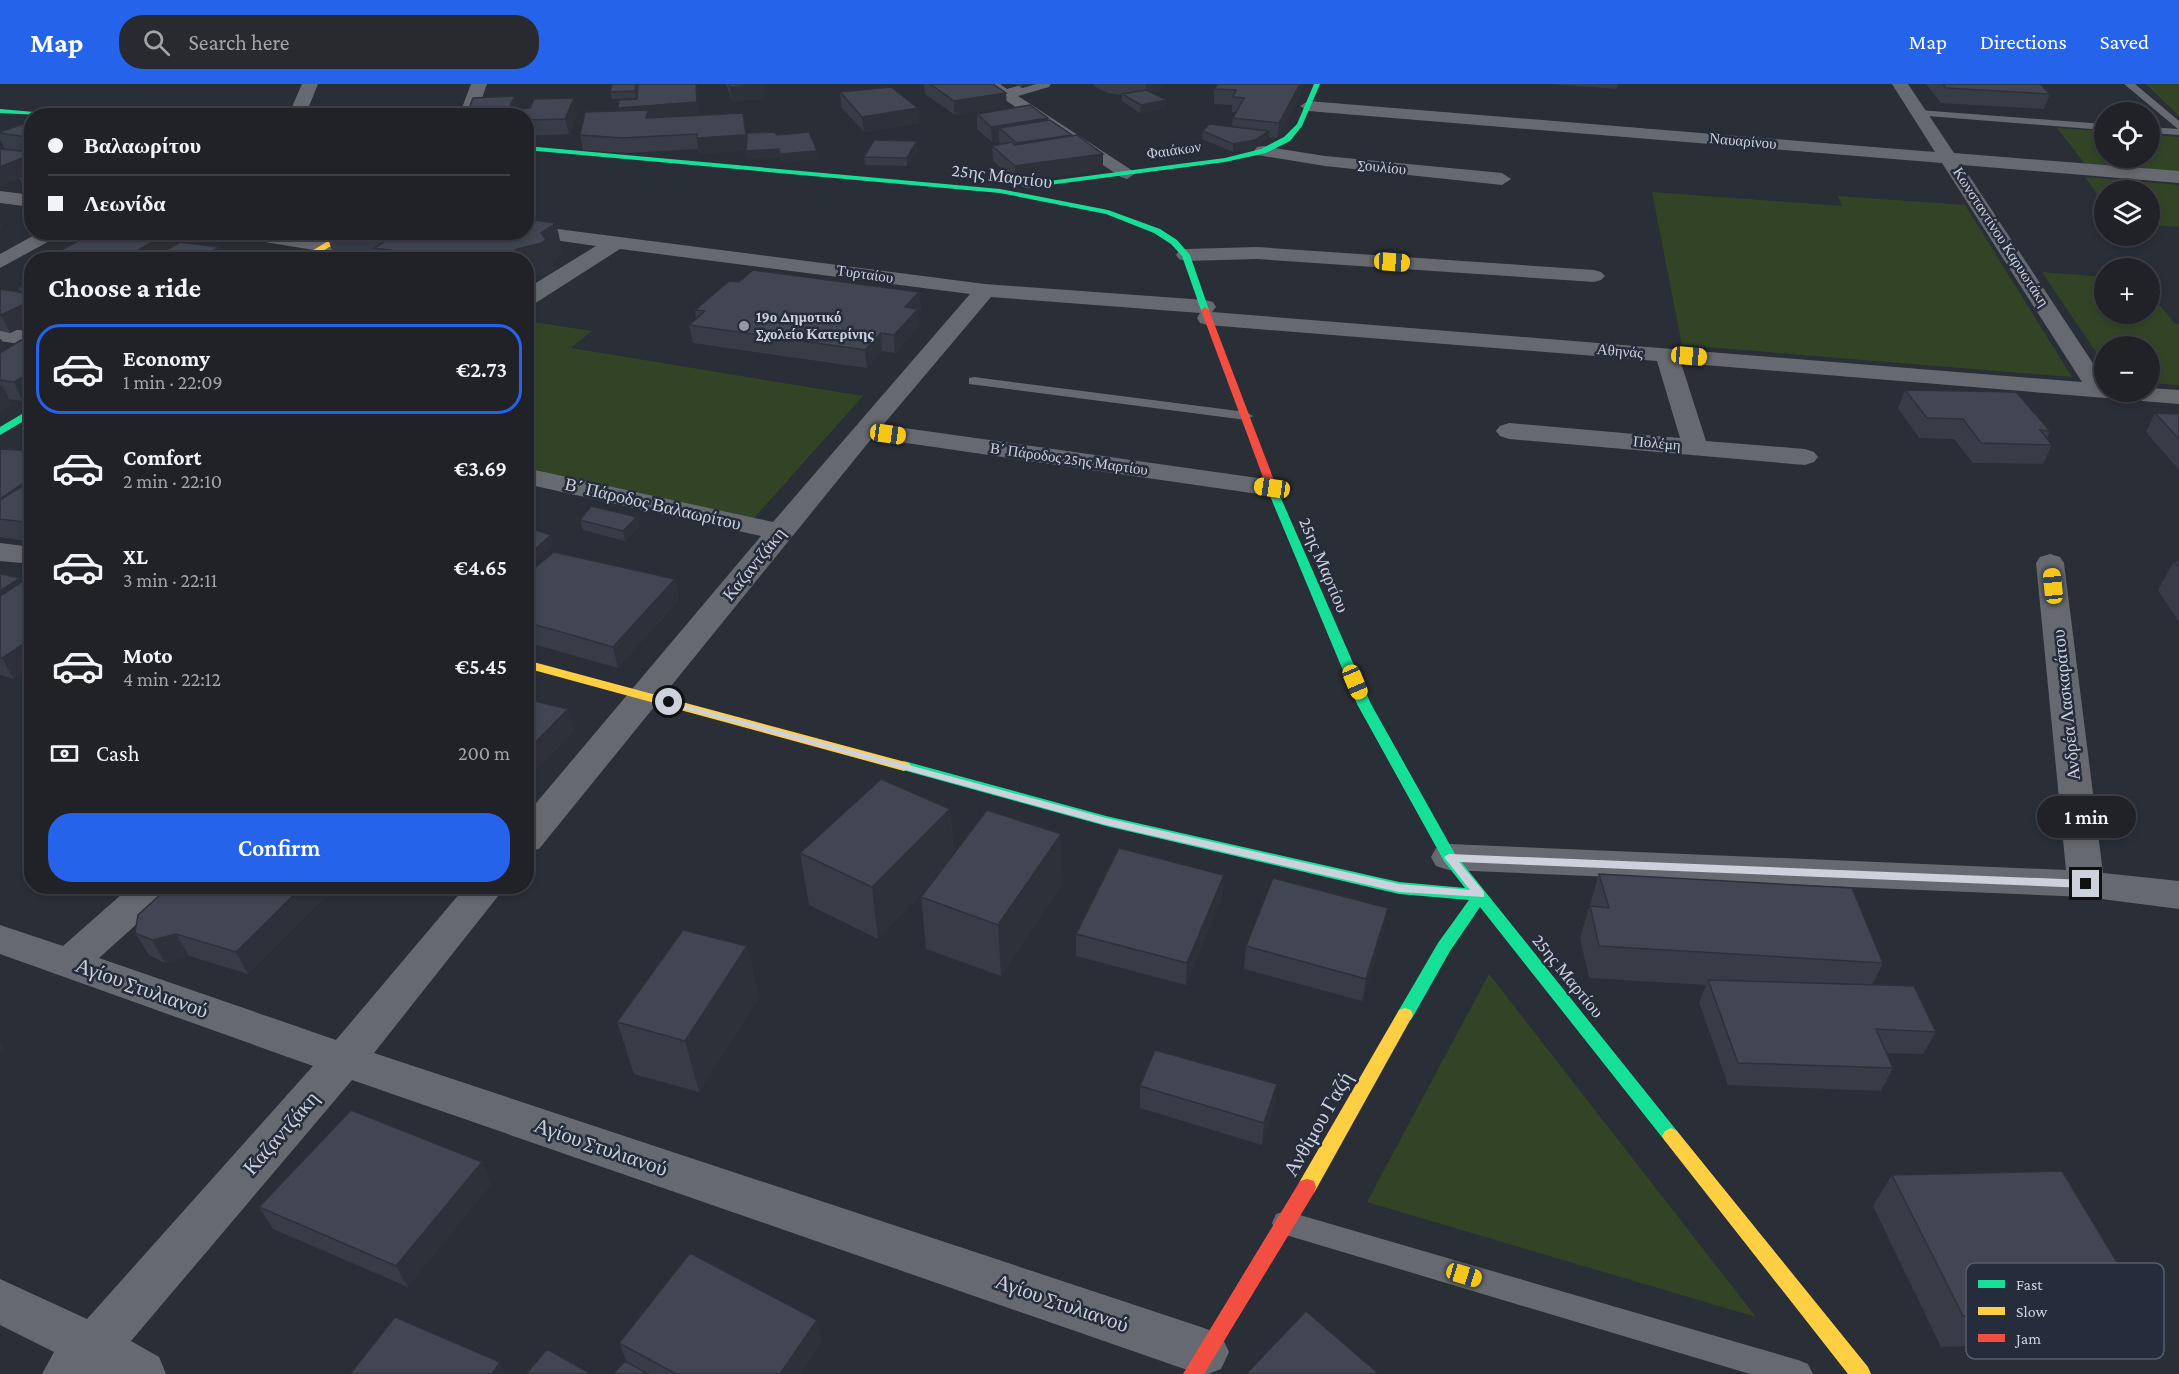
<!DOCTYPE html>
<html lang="en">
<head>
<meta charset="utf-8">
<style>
  body { margin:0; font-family:"Crimson Pro",serif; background:#282a30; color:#f1f3f6; height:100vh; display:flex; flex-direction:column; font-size:22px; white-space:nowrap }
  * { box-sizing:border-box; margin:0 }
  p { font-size:20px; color:#a2a4a8 }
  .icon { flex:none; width:33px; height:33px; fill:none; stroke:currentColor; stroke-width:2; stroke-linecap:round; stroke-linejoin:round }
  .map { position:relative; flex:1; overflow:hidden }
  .drawer { position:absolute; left:24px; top:168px; width:510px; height:642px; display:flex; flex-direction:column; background:#202228; border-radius:24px; box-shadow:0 3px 9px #0003,0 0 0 2px #3d3f45 }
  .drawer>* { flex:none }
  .banner { position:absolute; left:24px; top:24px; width:510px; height:132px; border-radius:24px; box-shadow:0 3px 9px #0003,0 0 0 2px #3d3f45; display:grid; align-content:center; height:132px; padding:0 24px; background:#202228 }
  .buttons { position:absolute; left:2094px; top:18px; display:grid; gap:12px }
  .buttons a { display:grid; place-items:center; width:66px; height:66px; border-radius:50%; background:#202228; box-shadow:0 3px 9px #0003,0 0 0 2px #3d3f45; font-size:30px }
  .end { position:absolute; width:27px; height:27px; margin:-14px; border:8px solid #cdd1db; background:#111; box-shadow:0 0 0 3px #111 }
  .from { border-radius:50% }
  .bubble { position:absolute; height:42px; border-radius:21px; background:#202228; box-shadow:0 3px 9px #0003,0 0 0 2px #3d3f45; font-size:20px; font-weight:600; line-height:42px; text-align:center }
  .car { position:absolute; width:18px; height:36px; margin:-18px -9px; border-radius:8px; box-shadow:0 0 4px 2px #0007; background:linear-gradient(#f5c518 24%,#345 0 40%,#f5c518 0 76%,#345 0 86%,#f5c518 0) }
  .banner b { display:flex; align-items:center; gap:21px; height:57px; font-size:22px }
  .banner b+b { border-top:2px solid #3d3f45 }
  .banner i { width:15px; height:15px; background:#f1f3f6 }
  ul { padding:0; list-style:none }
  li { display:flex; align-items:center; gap:18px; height:90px; margin:0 12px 9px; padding:0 12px; border:3px solid transparent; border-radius:24px }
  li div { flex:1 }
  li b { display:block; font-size:22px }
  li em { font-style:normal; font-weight:600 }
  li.active { border-color:#2563eb }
  li>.icon { width:54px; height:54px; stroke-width:1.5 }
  h2 { padding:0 24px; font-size:27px; line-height:72px }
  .pay { display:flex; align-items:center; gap:15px; height:66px; padding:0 24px; font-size:22px }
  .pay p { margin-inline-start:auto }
  .primary-button { display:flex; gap:12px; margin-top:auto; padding:12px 24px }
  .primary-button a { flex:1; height:69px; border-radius:24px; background:#2563eb; color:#fff; font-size:24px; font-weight:600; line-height:69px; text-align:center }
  header { display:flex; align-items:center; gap:36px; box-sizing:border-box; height:84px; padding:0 30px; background:#2563eb; color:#fff }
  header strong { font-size:28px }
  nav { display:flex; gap:33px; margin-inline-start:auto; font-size:21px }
  .search { width:420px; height:54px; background:#282a30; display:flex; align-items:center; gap:15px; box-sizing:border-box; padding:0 21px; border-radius:24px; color:#a2a4a8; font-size:22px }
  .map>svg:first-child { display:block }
</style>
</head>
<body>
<header>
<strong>Map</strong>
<div class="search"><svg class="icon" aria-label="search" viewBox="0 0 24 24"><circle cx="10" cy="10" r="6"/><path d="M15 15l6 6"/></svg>Search here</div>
<nav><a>Map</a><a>Directions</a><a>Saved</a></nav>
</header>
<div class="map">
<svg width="2179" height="1290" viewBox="0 0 2179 1290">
  <rect width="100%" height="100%" fill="#2a2e36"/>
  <!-- green -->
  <path fill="#334426" d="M2146,0H2179V32Z
    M2057,44L2104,47V74H2150V51L2179,53V88L2085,80Z
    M2085,93L2179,101V143L2150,141V106H2104V120Z
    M1652,108L1842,122L1838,112L1965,121L2072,293L1682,261Z
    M2042,188L2104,193V230H2150V209L2174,239L2179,240V301L2150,299V262H2104V280Z
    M526,237L592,247L571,264L863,312L754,434L527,384Z
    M1489,890L1756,1233L1367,1118Z"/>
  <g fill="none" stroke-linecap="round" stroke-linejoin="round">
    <!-- lane -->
    <path fill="#666a70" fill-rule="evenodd" d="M2124,0H2135L2179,37V51L2150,49V43L2178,45Z
      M1919,26L2104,40V46L1915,31V27Z
      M974,293L1246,328L1253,332L1246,336L969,300V294Z
      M1286,1127L1798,1276L1808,1280L1813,1290H1750L1286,1151L1276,1148L1272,1139L1276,1130Z"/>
    <!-- street -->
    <path fill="#666a70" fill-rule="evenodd" d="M302,0H318L305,32H288Z
      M471,0H487L476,32H459Z
      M981,0H1000L1007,5L1024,0H1051L1049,3L1018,12L1136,89L1127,95L1121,93Z
      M1892,0H1908L1954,69L2179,87V99L1962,81L2104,296V308H2150V304L2179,306V320L1681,279L1706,357L1805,365L1814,368L1818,373L1814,378L1805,381L1509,355L1500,352L1496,347L1500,342L1509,339L1680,354L1657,277L1208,241L1200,239L1197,234L1200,229L991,213L883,341L1272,396L1281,398L1285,404L1281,410L1272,412L872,354L539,765L526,768V731L761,452L526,400V384L773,438L970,210L620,165L534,220L526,221V205L596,162L519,151L517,148H526V141L985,200L1205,216L1213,218L1216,223L1212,228L2082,298L1942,79L1308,27L1300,22L1308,17L1935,68Z
      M1263,62L1325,72L1502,89L1511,95L1502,101L1325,82L1257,71L1254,67L1257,63Z
      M0,107L32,111V123L0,119Z
      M40,148H66L0,184V170Z
      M230,148H280L326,156L333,158L336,162L333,166L326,168L240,154Z
      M1257,163L1594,186L1601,188L1605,192L1601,196L1594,198L1257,175L1186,177L1179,175L1176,171L1179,167L1186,165Z
      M0,243L32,248V262L0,257Z
      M0,459L32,463V480L0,477Z
      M2050,470L2060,473L2064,479L2103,789L2179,797V825L2086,813L1449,786L1436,782L1431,773L1436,764L1449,760L2066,786L2036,479L2040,473Z
      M131,802H174L169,811L99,874L336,956L466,802H506L374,969L1204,1244L1221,1251L1229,1268L1221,1285L1208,1290H1199L352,996L131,1257L159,1273L166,1290H42L54,1268L0,1241V1195L87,1235L313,982L0,870V841L63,862Z"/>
    <!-- fast -->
    <path fill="#16e098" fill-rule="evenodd" d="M1314,0H1320L1302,42L1290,57L1266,69L1225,78L1026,104L1022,102L1026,100L1225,74L1261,65L1284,53L1297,40Z
      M0,25L57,30L60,32L0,29Z
      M526,62L1000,105L1108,126L1160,145L1177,156L1190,171L1209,226L1205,229L1201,226L1182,172L1171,160L1154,149L1106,130L1000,109L526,66Z
      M32,324V332L0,351V343Z
      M1275,409L1280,412L1371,620L1455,770L1677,1047L1680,1052L1677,1057L1671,1060L1665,1057L1480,823L1450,867L1411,936L1405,938L1399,936L1397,931L1399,926L1438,859L1469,816L1399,810L1106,742L899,685L897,682L904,677L1106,732L1399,798L1465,804L1444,777L1357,620L1270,412Z"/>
    <!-- slow -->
    <path fill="#ffcf43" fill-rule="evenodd" d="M343,148H354L308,176H297Z
      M526,576L909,679L911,682L904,687L526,584Z
      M1405,924L1411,926L1413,931L1314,1109L1307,1111L1300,1109L1298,1103L1300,1097L1399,926Z
      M1671,1044L1677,1047L1868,1283L1871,1290H1848L1665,1057L1662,1052L1665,1047Z"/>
    <!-- jam -->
    <path fill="#f24e42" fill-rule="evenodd" d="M1205,223L1209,226L1280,412L1279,414L1275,415L1270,412L1201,226Z
      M1307,1095L1314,1097L1316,1103L1314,1109L1204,1290H1183L1300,1097Z"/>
  </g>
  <!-- wall -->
  <path fill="#383c47" d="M612,0H697L699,31L747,57L777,51L818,75L781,78L780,73L748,75L746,66L699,70L698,65L625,69L583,66L580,51L637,15L638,8L636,14L612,15L610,8Z
    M726,0H763L765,15L732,17Z
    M924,0H993L1007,23L955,31L925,10Z
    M1015,0H1036L1022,4Z
    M1094,0H1163V3L1152,10L1166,24L1140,29L1122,17V11L1108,9L1094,2Z
    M1550,0H1618L1617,5Z
    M1926,0H2040L2050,10L2044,25L1941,19Z
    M1214,5L1301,10L1277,54L1269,53V54L1254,64L1233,68L1202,55L1203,47L1232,42L1233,34L1236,28H1232V21L1214,20Z
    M840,8L918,24L919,39L864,48L841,23Z
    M515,12L518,24L577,28L569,50L526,52V32H466Z
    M977,30L1048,36L1072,51V52L1103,70V86L1016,98L993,77L992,62L1000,60L999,57L992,58L977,45Z
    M32,37V114L29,109L26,108L19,94L0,102V65L28,68L4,64L0,55V48Z
    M917,57V65L907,82L865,81L864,73Z
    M171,148L176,161L219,163L222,172L216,176H52L50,172Z
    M326,148H526L563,169L552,178L554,186L549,190L526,176H335Z
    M32,197V239L10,249L0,247V205L20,208L18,203Z
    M739,198L919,208L921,225L918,228L919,243L895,269L882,267L867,284L693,259L689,241L696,235L695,226Z
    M0,255H1L6,265L32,257V311L23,317L9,315L12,320L0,328Z
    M1905,306L2050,347L2047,355L2052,361L2043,380L1973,379L1954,355L1919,354L1898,324Z
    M2155,329L2179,330V386L2146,348Z
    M0,365L32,367V458L0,453Z
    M637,433L639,443L625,457L583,446L580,436Z
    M2174,477H2179V538L2158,506Z
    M0,490L14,595L0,591Z
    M526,491L675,495L679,516L618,584L526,558Z
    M950,725L954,770L1062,801L1001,892L926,865L921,813L927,804L878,855L809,821L800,769Z
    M1599,790L1883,879L1872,901L1936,948L1923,970L1886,969L1893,984L1881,1007L1728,1001L1699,918L1706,901L1589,894L1580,854Z
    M170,802H336L248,890L189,872L165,879L149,871L135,849Z
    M1222,813L1186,901L1076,872V850Z
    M1384,846L1362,917L1244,885L1246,862Z
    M747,862L759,914L699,1008L634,990L617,938Z
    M1277,1000L1274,1023L1262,1061L1140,1024V1002Z
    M482,1078L491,1100L408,1203L273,1145L259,1123Z
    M1892,1091L2147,1228L2120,1258L1941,1263L1873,1122Z
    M822,1257L800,1290H613L627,1278L619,1259Z"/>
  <!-- shaded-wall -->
  <path fill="#2e3139" d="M636,0H639L636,14L635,7Z
    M697,0L699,32L621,39L618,24Z
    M764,0L765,15L732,17L730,3Z
    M1022,0H1036L1022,4Z
    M1146,0H1163V3L1146,14Z
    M1300,0H1302L1301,10L1277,54L1279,39Z
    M1006,9L1007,23L955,31L954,17Z
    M515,12L519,27L517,32H505Z
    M574,14L577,28L569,50L565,35Z
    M1167,16L1166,24L1140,29L1141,21Z
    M918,24L919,39L864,48L862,33Z
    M743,29L748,66L699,70L697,54Z
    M1048,34L1049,49L999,44V57L992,58L991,43Z
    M1269,47V54L1254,64L1233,68V60Z
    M1072,51V66L1018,74L1017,59Z
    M917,57V65L907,82V74Z
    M779,65L817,67L818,75L781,78L780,73L748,75L746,67Z
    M32,70V88L19,92V94L0,102V83Z
    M1103,70V86L1016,98L1015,82Z
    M0,136L3,143L0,145Z
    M556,139L563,169L552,178L554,186L549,190L526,195V176H501Z
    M171,148L178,165L159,176H121Z
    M219,163L222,172L216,176H197Z
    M456,169L458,176H450L449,174Z
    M919,208L921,225L918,228L919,243L895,269L894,251L905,223Z
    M22,221L31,239L10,249L1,231Z
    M881,249L882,267L867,284L865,266Z
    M1,255L6,265L0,270V256Z
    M32,287V311L23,317L14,298Z
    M2,301L12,320L0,328V302Z
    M32,393V420L0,415Z
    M637,433L639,443L625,457L623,447Z
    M551,451L553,461L526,487V473Z
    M20,494L31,515L0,536V507Z
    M675,495L679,516L618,584L613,563Z
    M32,554V583L14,595L2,574Z
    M568,625L575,646L526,698V668Z
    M950,725L954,777L878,855L872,803Z
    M1061,750L1062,801L1001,892L998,841Z
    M1224,791L1222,813L1186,901L1187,879Z
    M303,802H336L248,890L236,868Z
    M1388,824L1384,846L1362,917L1366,895Z
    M176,850L189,872L165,879L152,856Z
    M747,862L759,914L699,1008L685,957Z
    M0,958L5,965L0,970Z
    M1277,1000L1274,1023L1262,1061L1264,1039Z
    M482,1078L491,1100L408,1203L396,1182Z
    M817,1236L822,1257L800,1290H780Z
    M500,1278L506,1290H492Z"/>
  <!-- building -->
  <path fill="#414652" stroke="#2e3139" stroke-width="1.5" d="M612,0H636L635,7L610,8Z
    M638,0H696L697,18L618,24L619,16L637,15Z
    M729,0H764L730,3Z
    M930,0H993L1006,9L954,17Z
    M1218,0H1300L1279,39L1233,34L1244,14L1233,13L1236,6L1214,5Z
    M1943,0H2040L2050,10L1946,4Z
    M891,3L918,24L862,33L840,8Z
    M1146,6L1167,16L1141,21L1122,10Z
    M515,12L505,32H466L473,14Z
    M574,14L565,35L526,36V32H510L514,25L530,24L534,15Z
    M1030,21L1048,34L991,43L977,30Z
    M648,26L646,34L743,29L746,51L697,54V50L622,54L580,51L585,28Z
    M1050,36L1072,51L1017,59L999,44Z
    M32,37V54L0,49V48Z
    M1209,40L1269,47L1255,56L1233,60L1203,47Z
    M775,48L777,51L809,48L817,67L780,70L779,65L746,67L747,49Z
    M1077,51L1103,70L1015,82L992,62L1012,58L1015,61Z
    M874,56L917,57L907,74L864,73Z
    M0,65L32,68V70L0,83Z
    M32,87V94L19,92Z
    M32,95V99L24,98Z
    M526,135L556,139L541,149L546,155L542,159L517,165L501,175L456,169L449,174L374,164L389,155L335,148H526Z
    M95,148H170L121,176H84L50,172Z
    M180,158L219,163L197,176H149Z
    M753,186L919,208L905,223L918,225L894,251L881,249L865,266L689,241L705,227L695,226L729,197L739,198Z
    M32,197V205L18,203Z
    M0,205L32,210V222L22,221L1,231H0Z
    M21,256L32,257V287L14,298L0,296V269Z
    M1905,306L2016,308L2050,347L2040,346L2052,361L1981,359L1963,335L1927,334Z
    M2155,329L2179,330V355Z
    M0,365L32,367V393L0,415Z
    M32,396V439L0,435V416Z
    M591,422L637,433L623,447L580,436Z
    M526,443L551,451L526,473Z
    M554,468L675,495L613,563L526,538V491Z
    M2174,477H2179V483Z
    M0,490L20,494L0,507Z
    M26,495L32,497V554L2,574L0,573V512Z
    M526,615L568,625L526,668Z
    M881,695L950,725L872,803L800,769Z
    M987,726L1061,750L998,841L921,813Z
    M1119,764L1224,791L1187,879L1076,850Z
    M1599,790L1852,804L1883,879L1599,862L1590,822L1609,824Z
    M1273,794L1388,824L1366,895L1246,862Z
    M170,802H303L236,868L176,850L152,856L135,849L138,831Z
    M683,846L747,862L685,957L617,938Z
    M1708,896L1914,902L1936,948L1876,945L1893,984L1738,979Z
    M1155,966L1277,1000L1264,1039L1140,1002Z
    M351,1026L482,1078L396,1182L259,1123Z
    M2062,1087L2147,1228L1963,1232L1892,1091Z
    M690,1169L817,1236L780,1290H676L619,1259Z
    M1306,1227L1379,1290H1246Z
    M395,1233L500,1278L492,1290H350Z
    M547,1265L591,1290H526Z
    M625,1277L648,1290H613Z"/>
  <!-- route -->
  <path fill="#cdd1db" d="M666,616L1106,734L1399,800L1470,806L1444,773L1449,770L2086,796L2091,800L2086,804L1459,778L1484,808V813L1399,808L1106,741L666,620Z"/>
  <!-- markers -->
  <circle fill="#9498a1" stroke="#252c3b" stroke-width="2" cx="744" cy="242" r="6"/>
  <g text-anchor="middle" stroke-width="5" stroke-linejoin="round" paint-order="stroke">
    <!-- far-street labels -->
    <g font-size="15" fill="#cdd1db" stroke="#252c3b">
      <text transform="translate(1743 57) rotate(5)" y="5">Ναυαρίνου</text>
      <text transform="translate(1174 66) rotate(-8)" y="5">Φαιάκων</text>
      <text transform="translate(1382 83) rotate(6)" y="5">Σουλίου</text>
      <text transform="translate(2001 153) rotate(57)" y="5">Κωνσταντίνου Καρυωτάκη</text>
      <text transform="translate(865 190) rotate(8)" y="5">Τυρταίου</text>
      <text transform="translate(1620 267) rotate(5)" y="5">Αθηνάς</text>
      <text transform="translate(1657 359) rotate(5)" y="5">Πολέμη</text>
      <text transform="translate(1069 375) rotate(8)" y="5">Β΄ Πάροδος 25ης Μαρτίου</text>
    </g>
    <!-- far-poi labels -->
    <g font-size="15" font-weight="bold" fill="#cdd1db" stroke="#252c3b" text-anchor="start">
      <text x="756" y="238">19ο Δημοτικό<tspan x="756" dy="17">Σχολείο Κατερίνης</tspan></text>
    </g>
    <!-- street labels -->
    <g font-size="18" fill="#cdd1db" stroke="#252c3b">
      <text transform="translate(1002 92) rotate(7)" y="6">25ης Μαρτίου</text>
      <text transform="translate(653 420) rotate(13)" y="6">Β΄ Πάροδος Βαλαωρίτου</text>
      <text transform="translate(754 480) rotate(-51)" y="6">Καζαντζάκη</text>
      <text transform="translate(1324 481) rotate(67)" y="6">25ης Μαρτίου</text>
      <text transform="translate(2066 621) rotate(-96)" y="6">Ανδρέα Λασκαράτου</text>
      <text transform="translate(1568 892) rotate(51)" y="6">25ης Μαρτίου</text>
    </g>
    <!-- near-street labels -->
    <g font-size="21" fill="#cdd1db" stroke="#252c3b">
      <text transform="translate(142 904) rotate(20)" y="7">Αγίου Στυλιανού</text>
      <text transform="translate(1318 1040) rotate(-60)" y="7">Ανθίμου Γαζή</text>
      <text transform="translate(281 1049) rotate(-49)" y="7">Καζαντζάκη</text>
      <text transform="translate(601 1063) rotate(19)" y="7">Αγίου Στυλιανού</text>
      <text transform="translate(1062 1219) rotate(19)" y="7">Αγίου Στυλιανού</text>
    </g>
  </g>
  <!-- legend -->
  <rect x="1966" y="1179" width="198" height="96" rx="9" fill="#252c3b" stroke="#575e6b" stroke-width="1.5"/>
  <rect x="1978" y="1196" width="27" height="8" fill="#16e098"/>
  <rect x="1978" y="1223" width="27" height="8" fill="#ffcf43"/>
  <rect x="1978" y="1250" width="27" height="8" fill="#f24e42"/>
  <g font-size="16" fill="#cdd1db">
    <text x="2016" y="1206">Fast</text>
    <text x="2016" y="1233">Slow</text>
    <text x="2016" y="1260">Jam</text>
  </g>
</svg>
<div class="buttons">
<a><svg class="icon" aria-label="locate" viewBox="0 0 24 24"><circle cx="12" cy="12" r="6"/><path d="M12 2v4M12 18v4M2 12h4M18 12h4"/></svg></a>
<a><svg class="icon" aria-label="layers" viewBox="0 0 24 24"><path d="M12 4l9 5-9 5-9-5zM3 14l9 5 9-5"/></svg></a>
<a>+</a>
<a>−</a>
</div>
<i class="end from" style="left:669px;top:618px"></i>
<i class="end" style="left:2086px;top:800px"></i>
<div class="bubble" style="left:2037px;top:712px;width:99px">1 min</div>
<i class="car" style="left:1392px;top:178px;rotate:94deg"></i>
<i class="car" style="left:1689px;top:272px;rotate:95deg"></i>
<i class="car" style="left:888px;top:350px;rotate:98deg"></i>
<i class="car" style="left:1272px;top:404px;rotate:278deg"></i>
<i class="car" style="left:2053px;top:502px;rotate:354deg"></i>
<i class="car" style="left:1355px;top:598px;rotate:157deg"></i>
<i class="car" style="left:1464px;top:1191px;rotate:107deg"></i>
<div class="banner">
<b><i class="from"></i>Βαλαωρίτου</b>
<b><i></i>Λεωνίδα</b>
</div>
<section class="drawer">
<h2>Choose a ride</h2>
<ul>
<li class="active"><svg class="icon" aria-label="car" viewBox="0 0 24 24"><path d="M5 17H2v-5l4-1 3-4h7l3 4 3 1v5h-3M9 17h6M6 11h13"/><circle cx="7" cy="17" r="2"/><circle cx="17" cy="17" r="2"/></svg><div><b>Economy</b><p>1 min · 22:09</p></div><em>€2.73</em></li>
<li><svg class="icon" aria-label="car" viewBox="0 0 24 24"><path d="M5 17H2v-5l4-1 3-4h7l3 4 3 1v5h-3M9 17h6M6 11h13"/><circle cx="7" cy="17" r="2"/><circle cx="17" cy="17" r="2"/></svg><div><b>Comfort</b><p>2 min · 22:10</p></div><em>€3.69</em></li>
<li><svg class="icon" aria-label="car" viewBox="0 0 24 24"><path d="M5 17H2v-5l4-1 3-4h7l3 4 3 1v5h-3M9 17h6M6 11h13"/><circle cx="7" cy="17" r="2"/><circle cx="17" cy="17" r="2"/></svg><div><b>XL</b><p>3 min · 22:11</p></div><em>€4.65</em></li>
<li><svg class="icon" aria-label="car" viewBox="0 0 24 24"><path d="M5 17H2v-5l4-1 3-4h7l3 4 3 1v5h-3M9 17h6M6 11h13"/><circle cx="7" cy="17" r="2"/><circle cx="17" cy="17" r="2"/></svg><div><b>Moto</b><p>4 min · 22:12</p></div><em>€5.45</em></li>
</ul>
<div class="pay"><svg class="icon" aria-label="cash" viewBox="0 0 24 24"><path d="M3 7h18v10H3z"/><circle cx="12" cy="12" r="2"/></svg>Cash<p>200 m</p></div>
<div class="primary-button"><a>Confirm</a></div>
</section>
</div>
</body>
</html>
